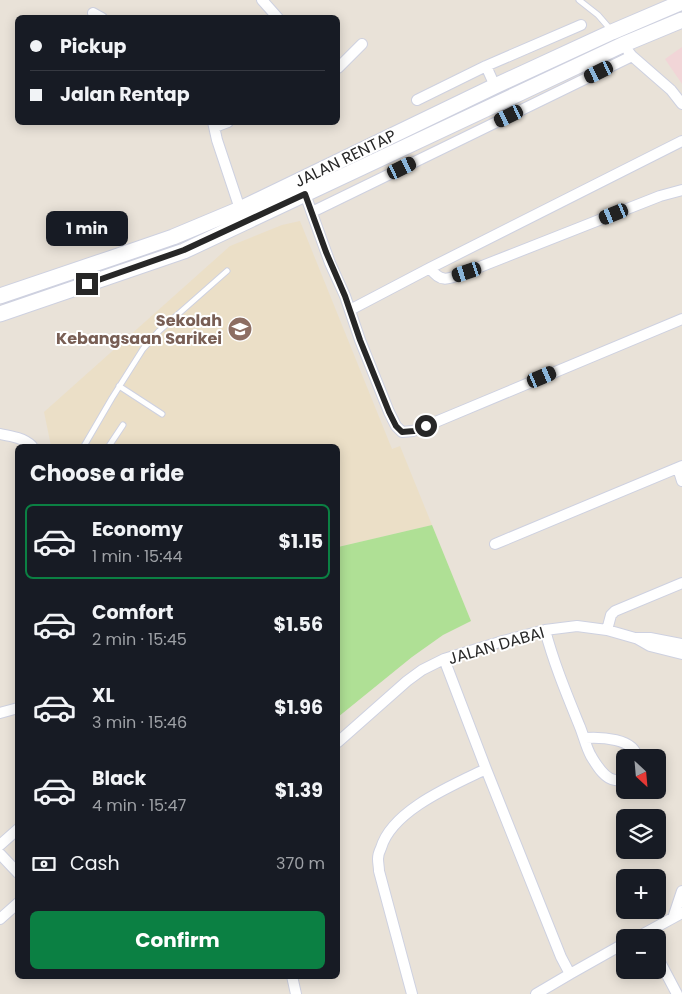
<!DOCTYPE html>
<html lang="en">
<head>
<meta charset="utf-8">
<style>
  body { margin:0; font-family:Poppins,sans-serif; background:#242831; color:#f1f3f6; height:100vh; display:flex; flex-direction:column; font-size:19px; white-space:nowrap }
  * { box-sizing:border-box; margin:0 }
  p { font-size:16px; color:#9ea1a6 }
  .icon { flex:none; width:28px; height:28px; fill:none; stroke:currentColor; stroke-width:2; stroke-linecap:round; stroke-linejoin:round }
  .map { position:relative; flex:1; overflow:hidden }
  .sheet { position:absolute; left:15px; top:444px; width:325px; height:535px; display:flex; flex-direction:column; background:#171b24; border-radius:8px; box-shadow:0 2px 12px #0003 }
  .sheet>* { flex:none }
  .top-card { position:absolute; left:15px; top:15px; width:325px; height:110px; border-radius:8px; box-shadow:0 2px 12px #0003; display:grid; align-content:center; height:110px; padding:0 15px; background:#171b24 }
  .needle { width:32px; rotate:154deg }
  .controls { position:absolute; left:616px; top:749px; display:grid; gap:10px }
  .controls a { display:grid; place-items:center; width:50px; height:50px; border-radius:8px; background:#171b24; box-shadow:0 2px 12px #0003; font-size:25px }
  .end { position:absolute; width:22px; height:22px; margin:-11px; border:6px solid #272727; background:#fff; box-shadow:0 0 0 2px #fff }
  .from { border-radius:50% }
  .bubble { position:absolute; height:35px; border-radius:8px; background:#171b24; box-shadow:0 2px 12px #0003; font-size:16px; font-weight:700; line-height:35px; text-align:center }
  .car { position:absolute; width:15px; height:30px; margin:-15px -8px; border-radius:6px; box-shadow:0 0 4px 1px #0007; background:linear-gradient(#222 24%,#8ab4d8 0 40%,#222 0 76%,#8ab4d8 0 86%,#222 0) }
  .top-card b { display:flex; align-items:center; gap:18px; height:48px; font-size:19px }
  .top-card b+b { border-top:1px solid #363941 }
  .top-card i { width:12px; height:12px; background:#f1f3f6 }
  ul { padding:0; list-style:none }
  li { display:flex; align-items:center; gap:15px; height:75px; margin:0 10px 8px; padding:0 5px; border:2px solid transparent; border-radius:8px }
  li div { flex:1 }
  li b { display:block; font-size:19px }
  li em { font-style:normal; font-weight:700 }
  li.on { border-color:#0b8043 }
  li>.icon { width:45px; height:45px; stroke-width:1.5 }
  h2 { padding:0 15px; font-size:22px; line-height:60px }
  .pay { display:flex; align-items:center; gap:12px; height:55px; padding:0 15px; font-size:19px }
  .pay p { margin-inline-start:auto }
  .button { display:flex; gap:10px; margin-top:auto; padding:10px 15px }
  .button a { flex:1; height:58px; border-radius:8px; background:#0b8043; color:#fff; font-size:20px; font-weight:700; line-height:58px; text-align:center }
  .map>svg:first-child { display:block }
</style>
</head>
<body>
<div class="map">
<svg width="682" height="994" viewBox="0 0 682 994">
  <rect width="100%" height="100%" fill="#e9e2d8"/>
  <!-- education -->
  <path fill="#ebdfc7" d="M300,221L392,449L400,446L432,525L338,547V446H51L44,412L230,246L282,225Z"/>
  <!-- medical -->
  <path fill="#f1d5d7" d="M682,47V84L665,59Z"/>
  <!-- green -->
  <path fill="#afe095" d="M432,525L471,621L443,635L412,657L338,717V547Z"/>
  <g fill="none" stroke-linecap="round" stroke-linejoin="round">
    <defs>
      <path id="lane" d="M579,0L598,15L611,30
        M119,386L162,414
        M84,446L112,398L143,349L159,331L227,271
        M109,446L123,425"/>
      <path id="street" d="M262,0L278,18
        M93,13L102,18
        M628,51L632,56L671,90L682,104
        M486,66L495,86
        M338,68L362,44
        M417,100L486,66L581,25
        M213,122L217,140L240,209
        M215,127L228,122
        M305,194L330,263L345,296L360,340L389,412L396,426L402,432L413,431L438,421L682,319
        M312,212L632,56
        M430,268C442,285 450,278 467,272L660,196L682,190
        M350,310L430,268L682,141
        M0,434C11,436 24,438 32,446
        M678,468L682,481
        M495,544L682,466
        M545,630C554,664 567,695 580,727C584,737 586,747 591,756C596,764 604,779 615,780C619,781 622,778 625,776
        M607,630L611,615L615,611L682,583
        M636,638L650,646L682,654
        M444,659L486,769L561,957L570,974L625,943
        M0,713L18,708
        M585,738C600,737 635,738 637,758
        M338,742L407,681L422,670L444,659L503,641L545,630L577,626L607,630L635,638H650L682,644
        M0,845L18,829
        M0,854L18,873
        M673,918L682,891
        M0,919L18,903
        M636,938L682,913
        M658,958L677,994
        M292,976L296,994
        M412,994L379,871C379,867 378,863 378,859C378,855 379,852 381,848C392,810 453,785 486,769
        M536,994L570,974"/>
      <path id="secondary" d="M0,296L112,258L173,237L240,209L495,86L612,32L682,2
        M0,314L184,251L622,45L682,20"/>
    </defs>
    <!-- lane casing -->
    <use href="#lane" stroke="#ced1e0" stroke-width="7"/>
    <!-- street casing -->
    <use href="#street" stroke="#ced1e0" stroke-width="12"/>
    <!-- secondary casing -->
    <use href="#secondary" stroke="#ced1e0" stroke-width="17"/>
    <!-- lane -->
    <use href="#lane" stroke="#fff" stroke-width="5"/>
    <!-- street -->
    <use href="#street" stroke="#fff" stroke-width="10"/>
    <!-- secondary -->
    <use href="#secondary" stroke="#fff" stroke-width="15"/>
  </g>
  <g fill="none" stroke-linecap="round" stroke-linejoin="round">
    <!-- route -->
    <path stroke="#272727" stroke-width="6" d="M87,284L184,250L305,194L326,252L345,296L360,340L389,412L396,426L402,432L414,431L426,426"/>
  </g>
  <!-- icons -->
  <defs>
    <symbol id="school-disc" viewBox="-11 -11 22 22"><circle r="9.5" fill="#8d6e63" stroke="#fff"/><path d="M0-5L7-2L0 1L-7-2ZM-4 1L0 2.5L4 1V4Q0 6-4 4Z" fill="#fff"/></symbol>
  </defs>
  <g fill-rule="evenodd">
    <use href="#school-disc" x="226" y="315" width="28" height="28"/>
  </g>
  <g text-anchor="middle" stroke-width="4" stroke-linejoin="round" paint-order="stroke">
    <!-- street labels -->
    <g font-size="16" fill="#272727" stroke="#fff">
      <text transform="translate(345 158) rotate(-26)" y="6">JALAN RENTAP</text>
      <text transform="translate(496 645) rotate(-16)" y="6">JALAN DABAI</text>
    </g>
    <!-- education labels -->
    <g font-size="16" font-weight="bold" fill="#785e54" stroke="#fff" text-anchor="end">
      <text x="222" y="326">Sekolah<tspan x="222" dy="18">Kebangsaan Sarikei</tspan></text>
    </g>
  </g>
</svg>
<div class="controls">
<a><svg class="needle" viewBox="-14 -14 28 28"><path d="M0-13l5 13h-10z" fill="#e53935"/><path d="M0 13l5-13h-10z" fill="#9ea1a6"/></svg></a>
<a><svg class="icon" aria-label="layers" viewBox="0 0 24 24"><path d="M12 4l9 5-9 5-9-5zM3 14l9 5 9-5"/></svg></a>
<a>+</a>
<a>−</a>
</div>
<i class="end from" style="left:426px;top:426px"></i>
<i class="end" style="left:87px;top:284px"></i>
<div class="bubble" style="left:46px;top:211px;width:82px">1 min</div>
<i class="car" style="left:599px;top:72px;rotate:244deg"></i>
<i class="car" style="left:509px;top:116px;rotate:244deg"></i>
<i class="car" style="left:402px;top:168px;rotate:64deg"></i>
<i class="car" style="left:614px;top:214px;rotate:248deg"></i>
<i class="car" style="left:467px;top:272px;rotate:252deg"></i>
<i class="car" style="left:542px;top:377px;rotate:67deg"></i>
<div class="top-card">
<b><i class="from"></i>Pickup</b>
<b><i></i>Jalan Rentap</b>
</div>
<section class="sheet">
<h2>Choose a ride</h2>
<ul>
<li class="on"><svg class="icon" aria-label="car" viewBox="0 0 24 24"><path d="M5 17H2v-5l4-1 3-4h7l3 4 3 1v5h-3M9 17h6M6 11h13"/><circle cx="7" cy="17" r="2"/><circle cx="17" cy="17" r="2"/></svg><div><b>Economy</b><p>1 min · 15:44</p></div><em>$1.15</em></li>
<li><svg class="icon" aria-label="car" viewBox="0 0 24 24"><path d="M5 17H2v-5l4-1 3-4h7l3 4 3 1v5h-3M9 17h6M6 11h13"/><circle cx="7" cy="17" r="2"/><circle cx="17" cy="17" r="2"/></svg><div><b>Comfort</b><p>2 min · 15:45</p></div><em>$1.56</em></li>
<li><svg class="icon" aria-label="car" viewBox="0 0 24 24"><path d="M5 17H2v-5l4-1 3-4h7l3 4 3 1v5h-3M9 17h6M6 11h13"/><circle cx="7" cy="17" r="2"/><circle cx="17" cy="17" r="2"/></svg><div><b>XL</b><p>3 min · 15:46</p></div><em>$1.96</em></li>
<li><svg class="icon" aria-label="car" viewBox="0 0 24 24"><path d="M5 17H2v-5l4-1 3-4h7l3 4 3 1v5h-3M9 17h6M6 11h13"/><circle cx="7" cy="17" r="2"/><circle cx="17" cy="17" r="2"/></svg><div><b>Black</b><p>4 min · 15:47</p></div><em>$1.39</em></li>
</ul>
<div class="pay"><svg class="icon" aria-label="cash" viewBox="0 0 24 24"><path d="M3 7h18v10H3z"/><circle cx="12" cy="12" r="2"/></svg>Cash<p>370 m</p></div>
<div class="button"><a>Confirm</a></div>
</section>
</div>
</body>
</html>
